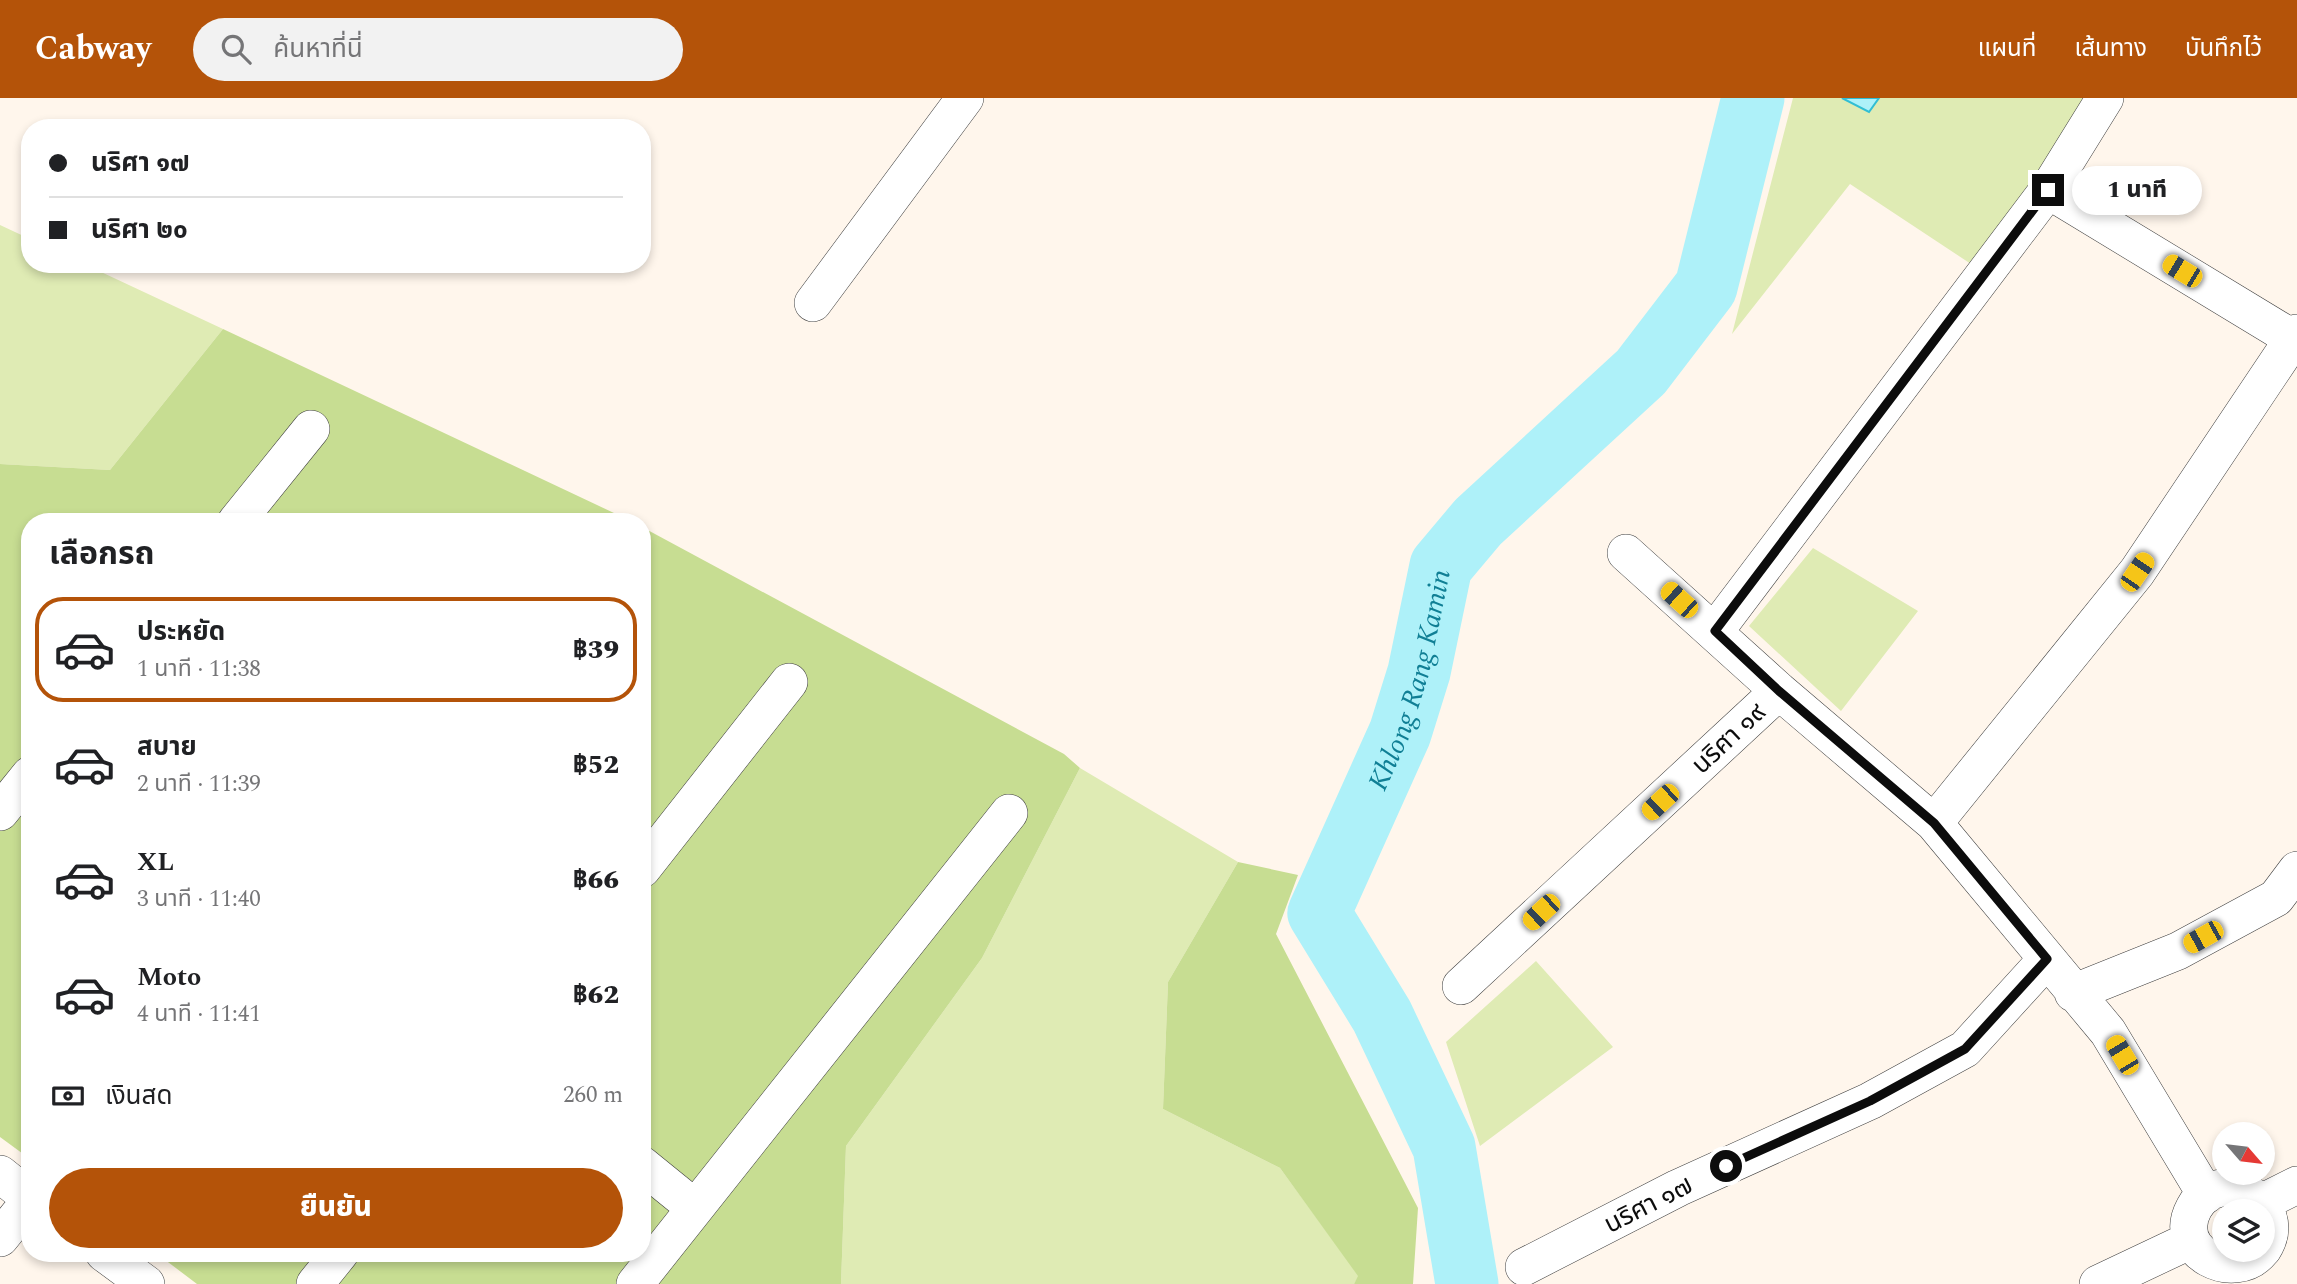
<!DOCTYPE html>
<html lang="th">
<head>
<meta charset="utf-8">
<style>
  body { margin:0; font-family:Spectral,"Noto Sans Thai",serif; background:#f2f2f2; color:#202124; height:100vh; display:flex; flex-direction:column; font-size:26px; white-space:nowrap }
  * { box-sizing:border-box; margin:0 }
  p { font-size:23px; color:#757577 }
  .icon { flex:none; width:38px; height:38px; fill:none; stroke:currentColor; stroke-width:2; stroke-linecap:round; stroke-linejoin:round }
  .map { position:relative; flex:1; overflow:hidden }
  .panel { position:absolute; left:21px; top:415px; width:630px; height:749px; display:flex; flex-direction:column; background:#fff; border-radius:28px; box-shadow:0 4px 10px #0003 }
  .panel>* { flex:none }
  .hud { position:absolute; left:21px; top:21px; width:630px; height:154px; border-radius:28px; box-shadow:0 4px 10px #0003; display:grid; align-content:center; height:154px; padding:0 28px; background:#fff }
  .needle { width:46px; rotate:118deg }
  .tools { position:absolute; left:2212px; top:1024px; display:grid; gap:14px }
  .tools a { display:grid; place-items:center; width:63px; height:63px; border-radius:50%; background:#fff; box-shadow:0 4px 10px #0003; font-size:35px }
  .end { position:absolute; width:32px; height:32px; margin:-16px; border:9px solid #0c0c0c; background:#fff; box-shadow:0 0 0 4px #fff }
  .from { border-radius:50% }
  .bubble { position:absolute; height:49px; border-radius:24px; background:#fff; box-shadow:0 4px 10px #0003; font-size:23px; font-weight:800; line-height:49px; text-align:center }
  .car { position:absolute; width:21px; height:42px; margin:-21px -10px; border-radius:9px; box-shadow:0 0 5px 2px #0007; background:linear-gradient(#f5c518 24%,#345 0 40%,#f5c518 0 76%,#345 0 86%,#f5c518 0) }
  .hud b { display:flex; align-items:center; gap:24px; height:66px; font-size:26px }
  .hud b+b { border-top:2px solid #e0e0e0 }
  .hud i { width:18px; height:18px; background:#202124 }
  ul { padding:0; list-style:none }
  li { display:flex; align-items:center; gap:21px; height:105px; margin:0 14px 10px; padding:0 14px; border:4px solid transparent; border-radius:28px }
  li div { flex:1 }
  li b { display:block; font-size:26px }
  li em { font-style:normal; font-weight:800 }
  li.current { border-color:#b45309 }
  li>.icon { width:63px; height:63px; stroke-width:1.5 }
  h2 { padding:0 28px; font-size:32px; line-height:84px }
  .pay { display:flex; align-items:center; gap:18px; height:77px; padding:0 28px; font-size:26px }
  .pay p { margin-inline-start:auto }
  .primary-button { display:flex; gap:14px; margin-top:auto; padding:14px 28px }
  .primary-button a { flex:1; height:80px; border-radius:42px; background:#b45309; color:#fff; font-size:28px; font-weight:800; line-height:80px; text-align:center }
  header { display:flex; align-items:center; gap:42px; box-sizing:border-box; height:98px; padding:0 35px; background:#b45309; color:#fff }
  header strong { font-size:33px }
  nav { display:flex; gap:38px; margin-inline-start:auto; font-size:24px }
  .search { width:490px; height:63px; background:#f2f2f2; display:flex; align-items:center; gap:18px; box-sizing:border-box; padding:0 24px; border-radius:38px; color:#757577; font-size:26px }
  .map>svg:first-child { display:block }
</style>
</head>
<body>
<header>
<strong>Cabway</strong>
<div class="search"><svg class="icon" aria-label="search" viewBox="0 0 24 24"><circle cx="10" cy="10" r="6"/><path d="M15 15l6 6"/></svg>ค้นหาที่นี่</div>
<nav><a>แผนที่</a><a>เส้นทาง</a><a>บันทึกไว้</a></nav>
</header>
<div class="map">
<svg width="2297" height="1186" viewBox="0 0 2297 1186">
  <rect width="100%" height="100%" fill="#fff6ec"/>
  <!-- green -->
  <path fill="#dfebb4" d="M1793,0H2093L1971,166L1850,86L1732,236Z
    M0,127L30,141V166H84L223,231L110,372L0,366Z
    M1813,450L1918,513L1841,613L1749,528Z
    M1080,670L1238,764L1168,884L1163,1011L1280,1070L1359,1178L1354,1186H841L846,1048L982,860Z
    M1536,863L1613,949L1480,1048L1446,944Z"/>
  <!-- forest -->
  <path fill="#c7dd92" d="M223,231L631,423L30,424V1061L0,1039V366L110,372Z
    M642,429L1064,656L1080,670L982,860L846,1048L841,1186H197L156,1155H642Z
    M1238,764L1298,777L1276,836L1418,1110L1413,1186H1354L1358,1178L1280,1070L1163,1011L1168,884Z"/>
  <!-- water -->
  <path fill="#aef1f9" stroke="#31bed4" stroke-width="2" d="M1842,0H1879L1869,14Z"/>
  <g fill="none" stroke-linecap="round" stroke-linejoin="round">
    <!-- river -->
    <path stroke="#aef1f9" stroke-width="63" id="s1" d="M1467,1186L1444,1049L1382,918L1319,815L1400,635L1419,574L1441,468L1478,424L1641,274L1706,189L1753,0"/>
    <defs>
      <path id="minor" d="M2048,92L2297,243
        M813,205L965,0
        M236,424L311,331
        M1626,455L1779,593L1934,725L2108,934L2206,1097
        M1715,533L2048,92L2105,0
        M0,714L30,677
        M1934,725L2137,474L2297,235
        M642,771L789,584
        M1461,888L1779,593
        M2073,895L2178,853L2276,800L2297,772
        M642,1067L695,1110
        M0,1076L30,1100
        M2261,1105L2297,1087
        M0,1140L30,1103
        M2262,1152C2235,1186 2170,1154 2194,1110C2220,1063 2292,1106 2263,1151
        M104,1155L146,1186
        M1524,1169L1678,1090L1870,1003L1965,951L2047,861
        M315,1186L340,1155
        M635,1186L1009,715
        M2098,1186L2191,1142"/>
    </defs>
    <!-- minor casing -->
    <use href="#minor" stroke="#3f3f3f" stroke-width="38"/>
    <!-- minor -->
    <use href="#minor" stroke="#fff" stroke-width="37"/>
  </g>
  <g fill="none" stroke-linecap="round" stroke-linejoin="round">
    <!-- route -->
    <path stroke="#0c0c0c" stroke-width="9" d="M1726,1068L1870,1003L1965,951L2047,861L1934,725L1779,593L1715,533L2048,92"/>
  </g>
  <g text-anchor="middle" stroke-width="7" stroke-linejoin="round" paint-order="stroke">
    <!-- street labels -->
    <g font-size="26" fill="#0c0c0c" stroke="#fff">
      <text transform="translate(1728 640) rotate(-43)" y="9">นริศา ๑๙</text>
      <text transform="translate(1648 1106) rotate(-27)" y="9">นริศา ๑๗</text>
    </g>
    <!-- water labels -->
    <g font-size="28" font-style="italic" fill="#107f95" stroke="#fff">
      <text dy="10" stroke="none"><textPath href="#s1" startOffset="656">Khlong Rang Kamin</textPath></text>
    </g>
  </g>
</svg>
<div class="tools">
<a><svg class="needle" viewBox="-14 -14 28 28"><path d="M0-13l5 13h-10z" fill="#e53935"/><path d="M0 13l5-13h-10z" fill="#757577"/></svg></a>
<a><svg class="icon" aria-label="layers" viewBox="0 0 24 24"><path d="M12 4l9 5-9 5-9-5zM3 14l9 5 9-5"/></svg></a>
</div>
<i class="end from" style="left:1726px;top:1068px"></i>
<i class="end" style="left:2048px;top:92px"></i>
<div class="bubble" style="left:2072px;top:68px;width:130px">1 นาที</div>
<i class="car" style="left:2182px;top:173px;rotate:301deg"></i>
<i class="car" style="left:2137px;top:474px;rotate:34deg"></i>
<i class="car" style="left:1679px;top:502px;rotate:312deg"></i>
<i class="car" style="left:1660px;top:704px;rotate:227deg"></i>
<i class="car" style="left:1541px;top:814px;rotate:227deg"></i>
<i class="car" style="left:2203px;top:839px;rotate:241deg"></i>
<i class="car" style="left:2122px;top:957px;rotate:329deg"></i>
<div class="hud">
<b><i class="from"></i>นริศา ๑๗</b>
<b><i></i>นริศา ๒๐</b>
</div>
<section class="panel">
<h2>เลือกรถ</h2>
<ul>
<li class="current"><svg class="icon" aria-label="car" viewBox="0 0 24 24"><path d="M5 17H2v-5l4-1 3-4h7l3 4 3 1v5h-3M9 17h6M6 11h13"/><circle cx="7" cy="17" r="2"/><circle cx="17" cy="17" r="2"/></svg><div><b>ประหยัด</b><p>1 นาที · 11:38</p></div><em>฿39</em></li>
<li><svg class="icon" aria-label="car" viewBox="0 0 24 24"><path d="M5 17H2v-5l4-1 3-4h7l3 4 3 1v5h-3M9 17h6M6 11h13"/><circle cx="7" cy="17" r="2"/><circle cx="17" cy="17" r="2"/></svg><div><b>สบาย</b><p>2 นาที · 11:39</p></div><em>฿52</em></li>
<li><svg class="icon" aria-label="car" viewBox="0 0 24 24"><path d="M5 17H2v-5l4-1 3-4h7l3 4 3 1v5h-3M9 17h6M6 11h13"/><circle cx="7" cy="17" r="2"/><circle cx="17" cy="17" r="2"/></svg><div><b>XL</b><p>3 นาที · 11:40</p></div><em>฿66</em></li>
<li><svg class="icon" aria-label="car" viewBox="0 0 24 24"><path d="M5 17H2v-5l4-1 3-4h7l3 4 3 1v5h-3M9 17h6M6 11h13"/><circle cx="7" cy="17" r="2"/><circle cx="17" cy="17" r="2"/></svg><div><b>Moto</b><p>4 นาที · 11:41</p></div><em>฿62</em></li>
</ul>
<div class="pay"><svg class="icon" aria-label="cash" viewBox="0 0 24 24"><path d="M3 7h18v10H3z"/><circle cx="12" cy="12" r="2"/></svg>เงินสด<p>260 m</p></div>
<div class="primary-button"><a>ยืนยัน</a></div>
</section>
</div>
</body>
</html>
